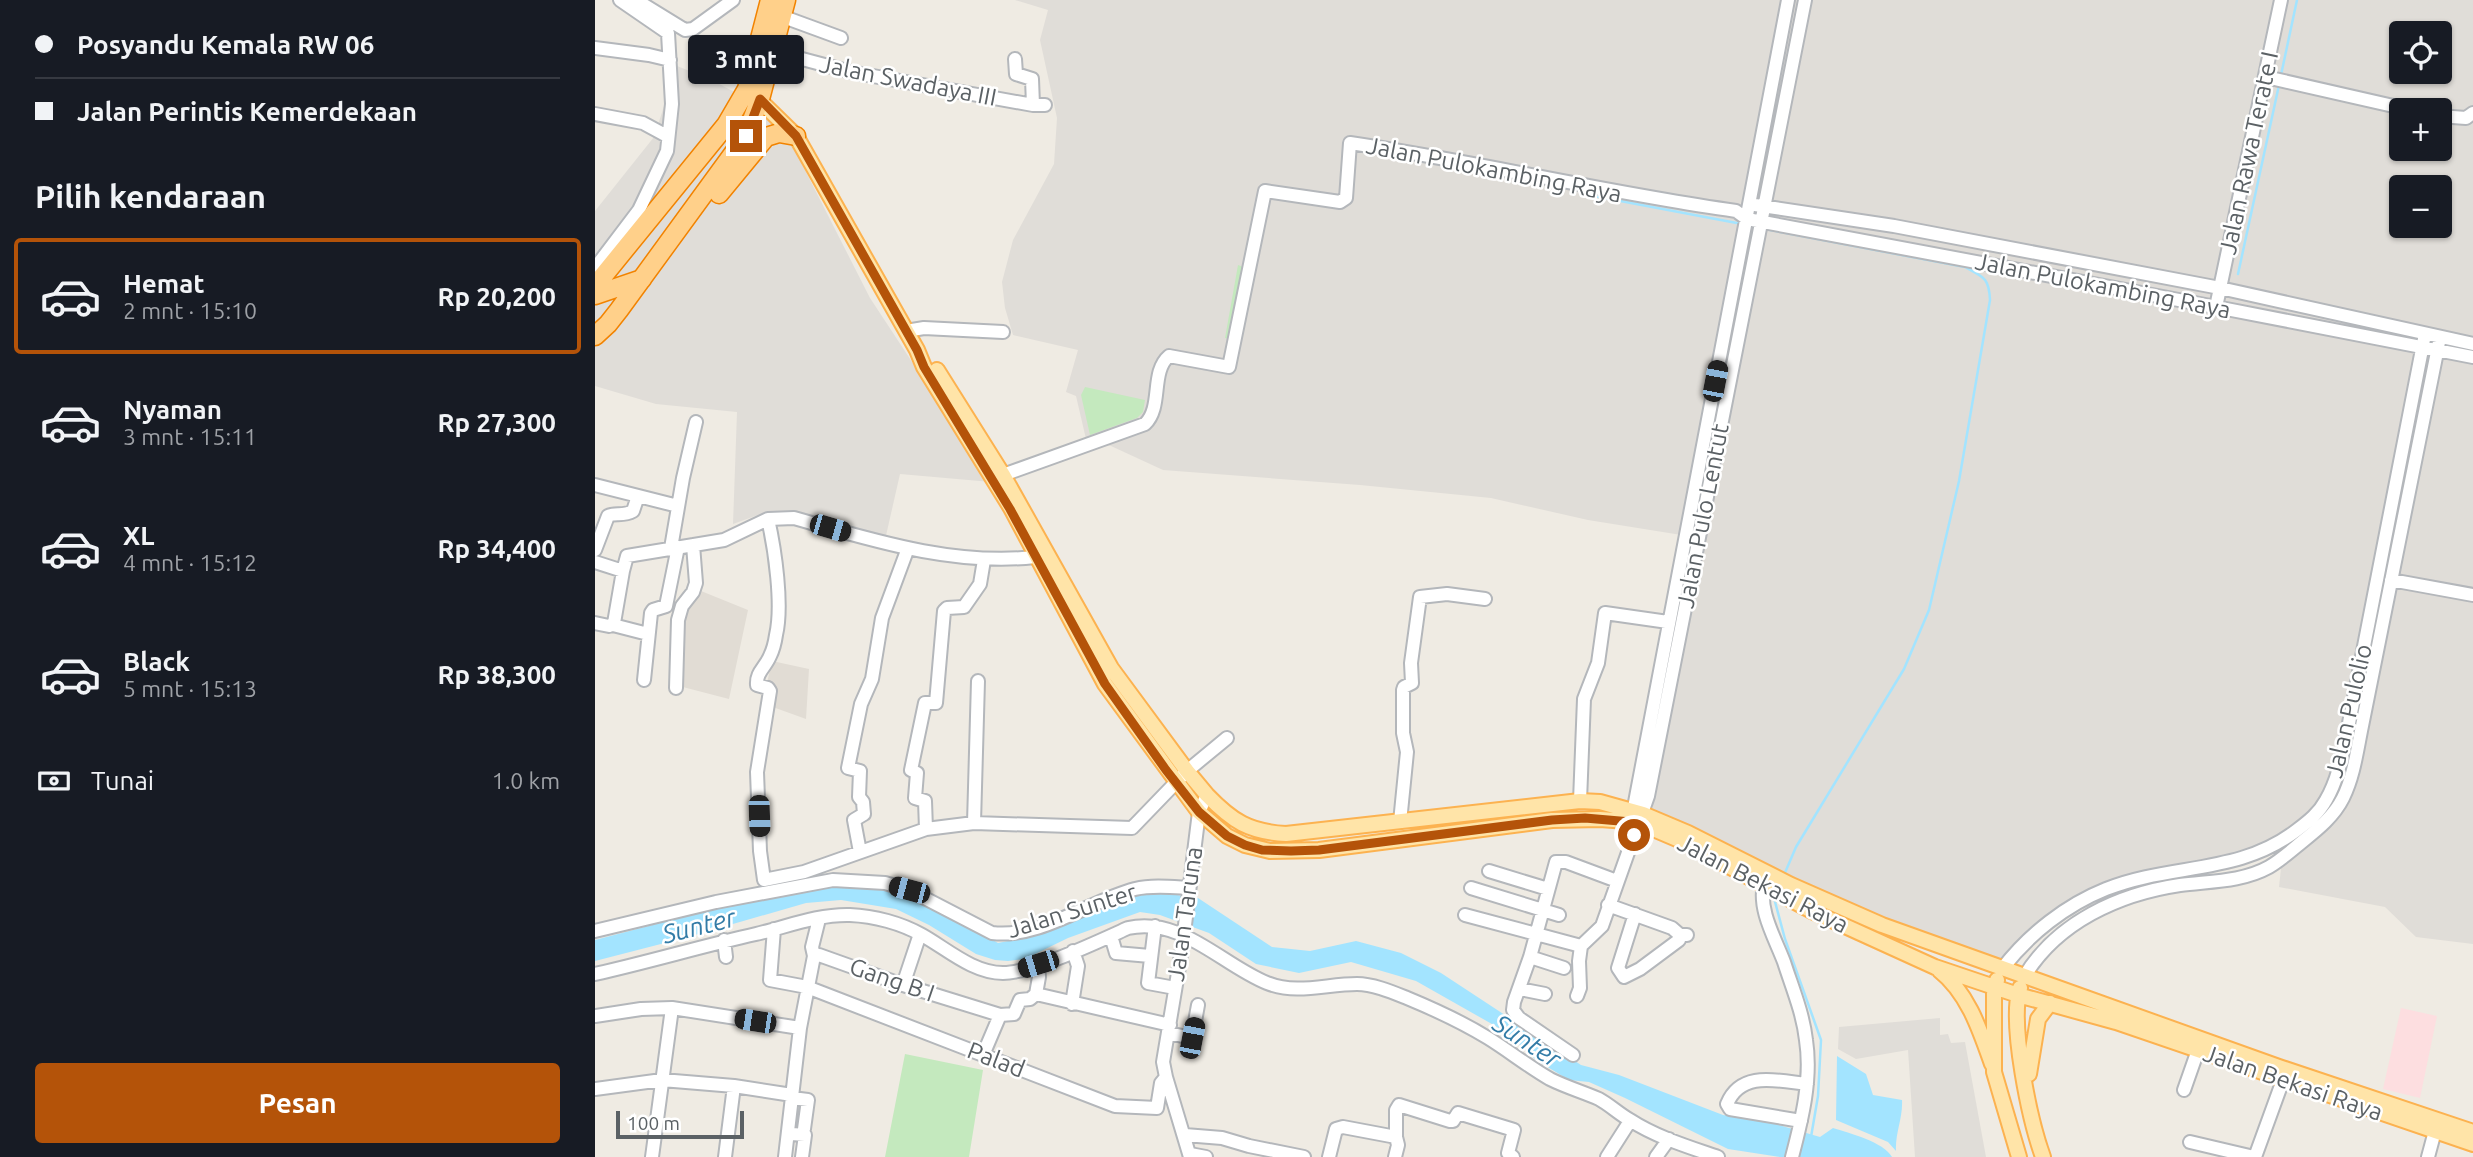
<!DOCTYPE html>
<html lang="id">
<head>
<meta charset="utf-8">
<style>
  body { margin:0; font-family:Ubuntu,sans-serif; background:#242831; color:#f1f3f6; height:100vh; display:flex; flex-direction:column; font-size:26px; white-space:nowrap }
  * { box-sizing:border-box; margin:0 }
  p { font-size:23px; color:#9ea1a6 }
  .icon { flex:none; width:38px; height:38px; fill:none; stroke:currentColor; stroke-width:2; stroke-linecap:round; stroke-linejoin:round }
  .map { position:relative; flex:1; overflow:hidden }
  .sheet { display:flex; flex-direction:column; background:#171b24; width:595px }
  .sheet>* { flex:none }
  .banner { display:grid; align-content:center; height:154px; padding:0 35px; background:#171b24 }
  .fabs { position:absolute; left:1794px; top:21px; display:grid; gap:14px }
  .fabs a { display:grid; place-items:center; width:63px; height:63px; border-radius:7px; background:#171b24; box-shadow:0 2px 5px #0004; font-size:35px }
  .scale { position:absolute; left:21px; bottom:18px; width:128px; box-sizing:border-box; padding-left:7px; border:4px solid #5b6165; border-top:0; font-size:19px; line-height:24px; white-space:nowrap; color:#5b6165; -webkit-text-stroke:5px #fff; paint-order:stroke }
  .end { position:absolute; width:32px; height:32px; margin:-16px; border:9px solid #b45309; background:#fff; box-shadow:0 0 0 4px #fff }
  .from { border-radius:50% }
  .bubble { position:absolute; height:49px; border-radius:7px; background:#171b24; box-shadow:0 2px 5px #0004; font-size:23px; font-weight:700; line-height:49px; text-align:center }
  .car { position:absolute; width:21px; height:42px; margin:-21px -10px; border-radius:9px; box-shadow:0 0 5px 2px #0007; background:linear-gradient(#222 24%,#8ab4d8 0 40%,#222 0 76%,#8ab4d8 0 86%,#222 0) }
  .banner b { display:flex; align-items:center; gap:24px; height:66px; font-size:26px }
  .banner b+b { border-top:2px solid #363941 }
  .banner i { width:18px; height:18px; background:#f1f3f6 }
  ul { padding:0; list-style:none }
  li { display:flex; align-items:center; gap:21px; height:116px; margin:0 14px 10px; padding:0 21px; border:4px solid transparent; border-radius:7px }
  li div { flex:1 }
  li b { display:block; font-size:26px }
  li em { font-style:normal; font-weight:700 }
  li.selected { border-color:#b45309 }
  li>.icon { width:63px; height:63px; stroke-width:1.5 }
  h2 { padding:0 35px; font-size:32px; line-height:84px }
  .pay { display:flex; align-items:center; gap:18px; height:77px; padding:0 35px; font-size:26px }
  .pay p { margin-inline-start:auto }
  .button { display:flex; gap:14px; margin-top:auto; padding:14px 35px }
  .button a { flex:1; height:80px; border-radius:7px; background:#b45309; color:#fff; font-size:28px; font-weight:700; line-height:80px; text-align:center }
  main { display:flex; flex:1; min-height:0 }
  .map>svg:first-child { display:block }
</style>
</head>
<body>
<main>
<section class="sheet">
<div class="banner">
<b><i class="from"></i>Posyandu Kemala RW 06</b>
<b><i></i>Jalan Perintis Kemerdekaan</b>
</div>
<h2>Pilih kendaraan</h2>
<ul>
<li class="selected"><svg class="icon" aria-label="car" viewBox="0 0 24 24"><path d="M5 17H2v-5l4-1 3-4h7l3 4 3 1v5h-3M9 17h6M6 11h13"/><circle cx="7" cy="17" r="2"/><circle cx="17" cy="17" r="2"/></svg><div><b>Hemat</b><p>2 mnt · 15:10</p></div><em>Rp 20,200</em></li>
<li><svg class="icon" aria-label="car" viewBox="0 0 24 24"><path d="M5 17H2v-5l4-1 3-4h7l3 4 3 1v5h-3M9 17h6M6 11h13"/><circle cx="7" cy="17" r="2"/><circle cx="17" cy="17" r="2"/></svg><div><b>Nyaman</b><p>3 mnt · 15:11</p></div><em>Rp 27,300</em></li>
<li><svg class="icon" aria-label="car" viewBox="0 0 24 24"><path d="M5 17H2v-5l4-1 3-4h7l3 4 3 1v5h-3M9 17h6M6 11h13"/><circle cx="7" cy="17" r="2"/><circle cx="17" cy="17" r="2"/></svg><div><b>XL</b><p>4 mnt · 15:12</p></div><em>Rp 34,400</em></li>
<li><svg class="icon" aria-label="car" viewBox="0 0 24 24"><path d="M5 17H2v-5l4-1 3-4h7l3 4 3 1v5h-3M9 17h6M6 11h13"/><circle cx="7" cy="17" r="2"/><circle cx="17" cy="17" r="2"/></svg><div><b>Black</b><p>5 mnt · 15:13</p></div><em>Rp 38,300</em></li>
</ul>
<div class="pay"><svg class="icon" aria-label="cash" viewBox="0 0 24 24"><path d="M3 7h18v10H3z"/><circle cx="12" cy="12" r="2"/></svg>Tunai<p>1.0 km</p></div>
<div class="button"><a>Pesan</a></div>
</section>
<div class="map">
<svg width="1878" height="1157" viewBox="0 0 1878 1157">
  <rect width="100%" height="100%" fill="#efebe3"/>
  <!-- industrial -->
  <path fill="#e0ddd8" fill-rule="evenodd" d="M420,0H1878V944L1821,937L1790,907L1684,887L1687,859L1682,849L1633,870L1577,872L1520,884L1457,922L1411,962L1292,928L1057,811L1105,538L993,520L896,498L765,485L568,470L516,446L491,439L481,396L471,392L483,350L418,335L410,308L407,282L418,240L459,164L462,118L445,40L453,10ZM1806,33H1844V72H1806ZM1806,110H1844V149H1806ZM1806,187H1844V226H1806Z
    M82,66L115,79L182,115L275,298L396,482L305,474L290,540L196,514L174,511L138,524L142,412L61,404L0,386V211L59,137Z
    M1345,1018V1035L1353,1034L1356,1043L1370,1042L1391,1157H1320L1313,1050L1261,1059L1243,1049L1244,1027Z"/>
  <!-- education -->
  <path fill="#e1dcd4" d="M106,591L153,610L134,699L84,686L85,622L91,606Z
    M177,661L214,669L211,719L175,706L172,683Z"/>
  <!-- medical -->
  <path fill="#fddee0" d="M1806,1008L1842,1016L1825,1098L1788,1089Z"/>
  <!-- green -->
  <path fill="#c4e9be" d="M643,265L648,267L634,339L630,338Z
    M490,387L550,400L548,412L542,418L495,435L486,395Z
    M310,1054L388,1070L374,1157H290Z"/>
  <!-- water -->
  <path fill="#a3e4ff" d="M259,884L300,887L342,908L403,943L438,936L467,924L514,900L561,892L603,898L677,947L715,951L761,941L806,953L846,973L986,1065L1024,1075L1128,1115L1177,1123L1225,1137L1238,1128C1254,1133 1289,1142 1297,1157H1185L1133,1149L1030,1098L994,1082L974,1080L941,1060L911,1032L821,981L756,962L704,973L661,964L614,933L565,915L545,912L473,938L430,959L413,961L400,960L381,954L334,925L301,909L246,900L211,903L93,937L0,961V940C86,918 171,893 259,884Z
    M1242,1056L1271,1074L1278,1095L1307,1100C1308,1118 1300,1133 1301,1151L1293,1142L1241,1120Z"/>
  <g fill="none" stroke-linecap="round" stroke-linejoin="round">
    <!-- stream -->
    <path stroke="#a3e4ff" stroke-width="2.5" d="M1686,75L1702,0
      M999,196L1147,224
      M1170,229L1370,267C1388,277 1394,277 1395,300L1364,481L1334,610L1309,669L1201,847L1189,875
      M1643,274L1684,85
      M1179,898L1190,939L1226,1040L1223,1096L1216,1137"/>
    <defs>
      <path id="minor" d="M41,0L90,30L98,29L138,0
        M186,16L246,38
        M0,48L54,55L75,60
        M177,51L256,72L438,105H450
        M420,59L421,74L437,79L438,105
        M1671,77L1816,110
        M0,114L48,123L72,136
        M1844,116L1871,118L1878,113
        M1160,205L1299,226L1625,288L1878,344
        M0,268L44,210L72,151L77,104L73,33L25,0
        M1621,307L1686,0
        M311,331L329,328L408,332
        M408,475L550,424C568,407 555,372 574,356L634,367L670,191L745,202L751,198L755,143C885,162 1011,193 1141,211L1152,219L1621,307L1878,357
        M0,485L83,506
        M173,519C180,550 188,605 181,635C180,642 178,650 175,656C170,668 161,672 162,685L173,688L175,691L162,772L165,851L169,880L209,872L331,829L379,823L537,828L592,771L632,738
        M76,548L88,478L101,422
        M0,550L13,516C20,512 28,517 38,511L43,496
        M0,562L28,571L32,556L129,540L173,519L199,518C277,540 358,566 440,557
        M1796,580L1878,595
        M0,623L14,626L19,623L28,571
        M18,625L53,634
        M49,680L56,613L58,610L71,606L83,547
        M81,688L83,620L87,606L98,592L101,583L98,545
        M985,801L989,699L1003,663L1010,613L1073,622
        M1037,818L1193,0
        M805,822L812,752L808,733V690L809,687L817,683L816,663L825,597L852,594L890,599
        M379,823L383,681
        M331,829L330,801L320,798L322,773L316,770L330,703H341L349,611L352,608L369,607L385,584L389,560
        M265,852L259,820L269,814L268,802L264,797L265,771L253,768L266,704L277,679L287,618L313,548
        M894,871L953,889
        M1169,884C1163,910 1180,938 1189,962C1197,987 1208,1013 1211,1040C1217,1079 1207,1119 1197,1157
        M876,888L964,915
        M1013,905L1077,928L1085,935H1092
        M1040,914L1023,968L1029,977L1045,969L1084,940L1085,935
        M870,915L986,946
        M560,926L553,983L580,988
        M179,929L175,980L212,987L520,1106L562,1108L566,1083L571,1077
        M0,931L121,902L238,880L290,883L314,890L397,933C445,939 494,901 540,889C557,885 576,887 593,888
        M516,936L521,953L555,956
        M129,940L131,957
        M219,956L217,947L224,919
        M935,957L969,968
        M1407,969C1434,934 1471,905 1511,889C1576,863 1644,875 1702,830C1714,821 1724,813 1731,800C1745,776 1748,749 1754,723L1830,334
        M0,974C54,962 107,946 161,934C191,927 223,914 255,915C279,916 306,923 327,935C352,949 378,973 408,973C437,973 504,941 533,928C586,916 627,965 672,983C702,995 731,984 762,984C778,984 797,992 812,998C841,1010 867,1022 893,1038C914,1051 934,1067 955,1079C971,1087 988,1092 1004,1099C1015,1105 1024,1114 1035,1120C1061,1137 1094,1147 1123,1157
        M1429,977C1462,922 1524,894 1585,885C1615,881 1647,882 1674,867C1686,860 1697,850 1708,841C1723,829 1739,816 1748,798C1759,776 1762,750 1767,726L1845,337
        M308,985L325,934
        M925,989L950,994
        M441,994L444,977L443,964
        M982,996L985,988L984,961L986,946L1007,926L1053,796L1210,0
        M477,1004L483,966L478,951
        M0,1016L46,1009L77,1008L205,1028
        M573,1033L597,1038L603,1005
        M388,1055L405,1015L419,1014L425,1000L435,999L441,994L575,1025
        M978,1055L924,1018L918,1010L919,1002L935,957L961,862H971L1022,881
        M0,1089L67,1080L139,1086L197,1095
        M1589,1090L1603,1050
        M197,1098L213,1100L209,1129
        M1206,1121L1135,1109L1132,1104C1146,1070 1183,1081 1212,1084
        M197,1134L210,1135L207,1157
        M590,1135L627,1138L654,1146L709,1157
        M801,1137V1110L804,1105L855,1121H858L863,1113L919,1130L913,1153L918,1157
        M1595,1142L1659,1157
        M595,1154L611,1157
        M57,1157L77,1008
        M130,1157L139,1086
        M190,1157L205,1028L219,956L224,955L308,985L405,1015
        M595,1157L571,1077L568,1062L587,949L604,812L612,795
        M734,1157L741,1129L748,1127L801,1137L803,1145L800,1157
        M1012,1157L1035,1121
        M1061,1157L1074,1139
        M1660,1157L1688,1080
        M1833,1157L1840,1131"/>
      <path id="major" d="M157,93L201,136L322,350L329,367L416,508L510,684L604,812L632,836L650,845L675,851L724,850L957,820L1005,819L1032,821L1056,828L1089,842L1217,911L1340,967L1423,995L1521,1022L1878,1144
        M342,370L408,475L516,668L592,771L612,795C637,821 654,832 691,834L985,801L1005,802L1048,814L1093,833L1196,885L1287,925L1684,1067L1878,1132
        M1344,970C1373,993 1385,1030 1397,1064
        M1402,980L1399,994V1072L1424,1157
        M1425,988C1414,1024 1435,1121 1448,1157
        M1434,1074L1443,1019L1455,1003"/>
      <path id="highway" d="M124,194L171,137L184,133L201,136
        M0,286L131,125L152,89L175,0
        M0,295L47,279
        M0,336L13,324L24,310L151,136L165,99L191,0"/>
    </defs>
    <!-- minor casing -->
    <use href="#minor" stroke="#b4b7bb" stroke-width="16"/>
    <!-- major casing -->
    <use href="#major" stroke="#fcb250" stroke-width="18"/>
    <!-- highway casing -->
    <use href="#highway" stroke="#f28300" stroke-width="21"/>
    <!-- minor -->
    <use href="#minor" stroke="#fff" stroke-width="12"/>
    <!-- major -->
    <use href="#major" stroke="#ffe4a8" stroke-width="14"/>
    <!-- highway -->
    <use href="#highway" stroke="#ffd08a" stroke-width="18"/>
  </g>
  <g fill="none" stroke-linecap="round" stroke-linejoin="round">
    <!-- route -->
    <path stroke="#b45309" stroke-width="9" d="M151,136L165,99L201,136L322,350L329,367L415,509L510,684L571,770L604,812L632,836L650,845L667,850L696,851L724,850L957,820L990,818L1036,822L1039,835"/>
  </g>
  <g text-anchor="middle" stroke-width="5" stroke-linejoin="round" paint-order="stroke">
    <!-- street labels -->
    <g font-size="24" fill="#5b6165" stroke="#fff">
      <text transform="translate(313 81) rotate(11)" y="8">Jalan Swadaya III</text>
      <text transform="translate(1654 153) rotate(-78)" y="8">Jalan Rawa Terate I</text>
      <text transform="translate(899 170) rotate(11)" y="8">Jalan Pulokambing Raya</text>
      <text transform="translate(1508 286) rotate(11)" y="8">Jalan Pulokambing Raya</text>
      <text transform="translate(1108 516) rotate(-79)" y="8">Jalan Pulo Lentut</text>
      <text transform="translate(1754 711) rotate(-77)" y="8">Jalan Pulolio</text>
      <text transform="translate(1168 884) rotate(27)" y="8">Jalan Bekasi Raya</text>
      <text transform="translate(477 911) rotate(-17)" y="8">Jalan Sunter</text>
      <text transform="translate(590 914) rotate(-82)" y="8">Jalan Taruna</text>
      <text transform="translate(297 980) rotate(19)" y="8">Gang B I</text>
      <text transform="translate(401 1060) rotate(21)" y="8">Palad</text>
      <text transform="translate(1698 1083) rotate(19)" y="8">Jalan Bekasi Raya</text>
    </g>
    <!-- water labels -->
    <g font-size="26" font-style="italic" fill="#337ca7" stroke="#fff">
      <text transform="translate(104 926) rotate(-14)" y="9">Sunter</text>
      <text transform="translate(932 1041) rotate(33)" y="9">Sunter</text>
    </g>
  </g>
</svg>
<div class="fabs">
<a><svg class="icon" aria-label="locate" viewBox="0 0 24 24"><circle cx="12" cy="12" r="6"/><path d="M12 2v4M12 18v4M2 12h4M18 12h4"/></svg></a>
<a>+</a>
<a>−</a>
</div>
<div class="scale">100 m</div>
<i class="end from" style="left:1039px;top:835px"></i>
<i class="end" style="left:151px;top:136px"></i>
<div class="bubble" style="left:93px;top:35px;width:116px">3 mnt</div>
<i class="car" style="left:1120px;top:381px;rotate:11deg"></i>
<i class="car" style="left:235px;top:528px;rotate:106deg"></i>
<i class="car" style="left:164px;top:816px;rotate:178deg"></i>
<i class="car" style="left:314px;top:890px;rotate:285deg"></i>
<i class="car" style="left:443px;top:964px;rotate:253deg"></i>
<i class="car" style="left:160px;top:1021px;rotate:279deg"></i>
<i class="car" style="left:597px;top:1038px;rotate:11deg"></i>
</div>
</main>
</body>
</html>
